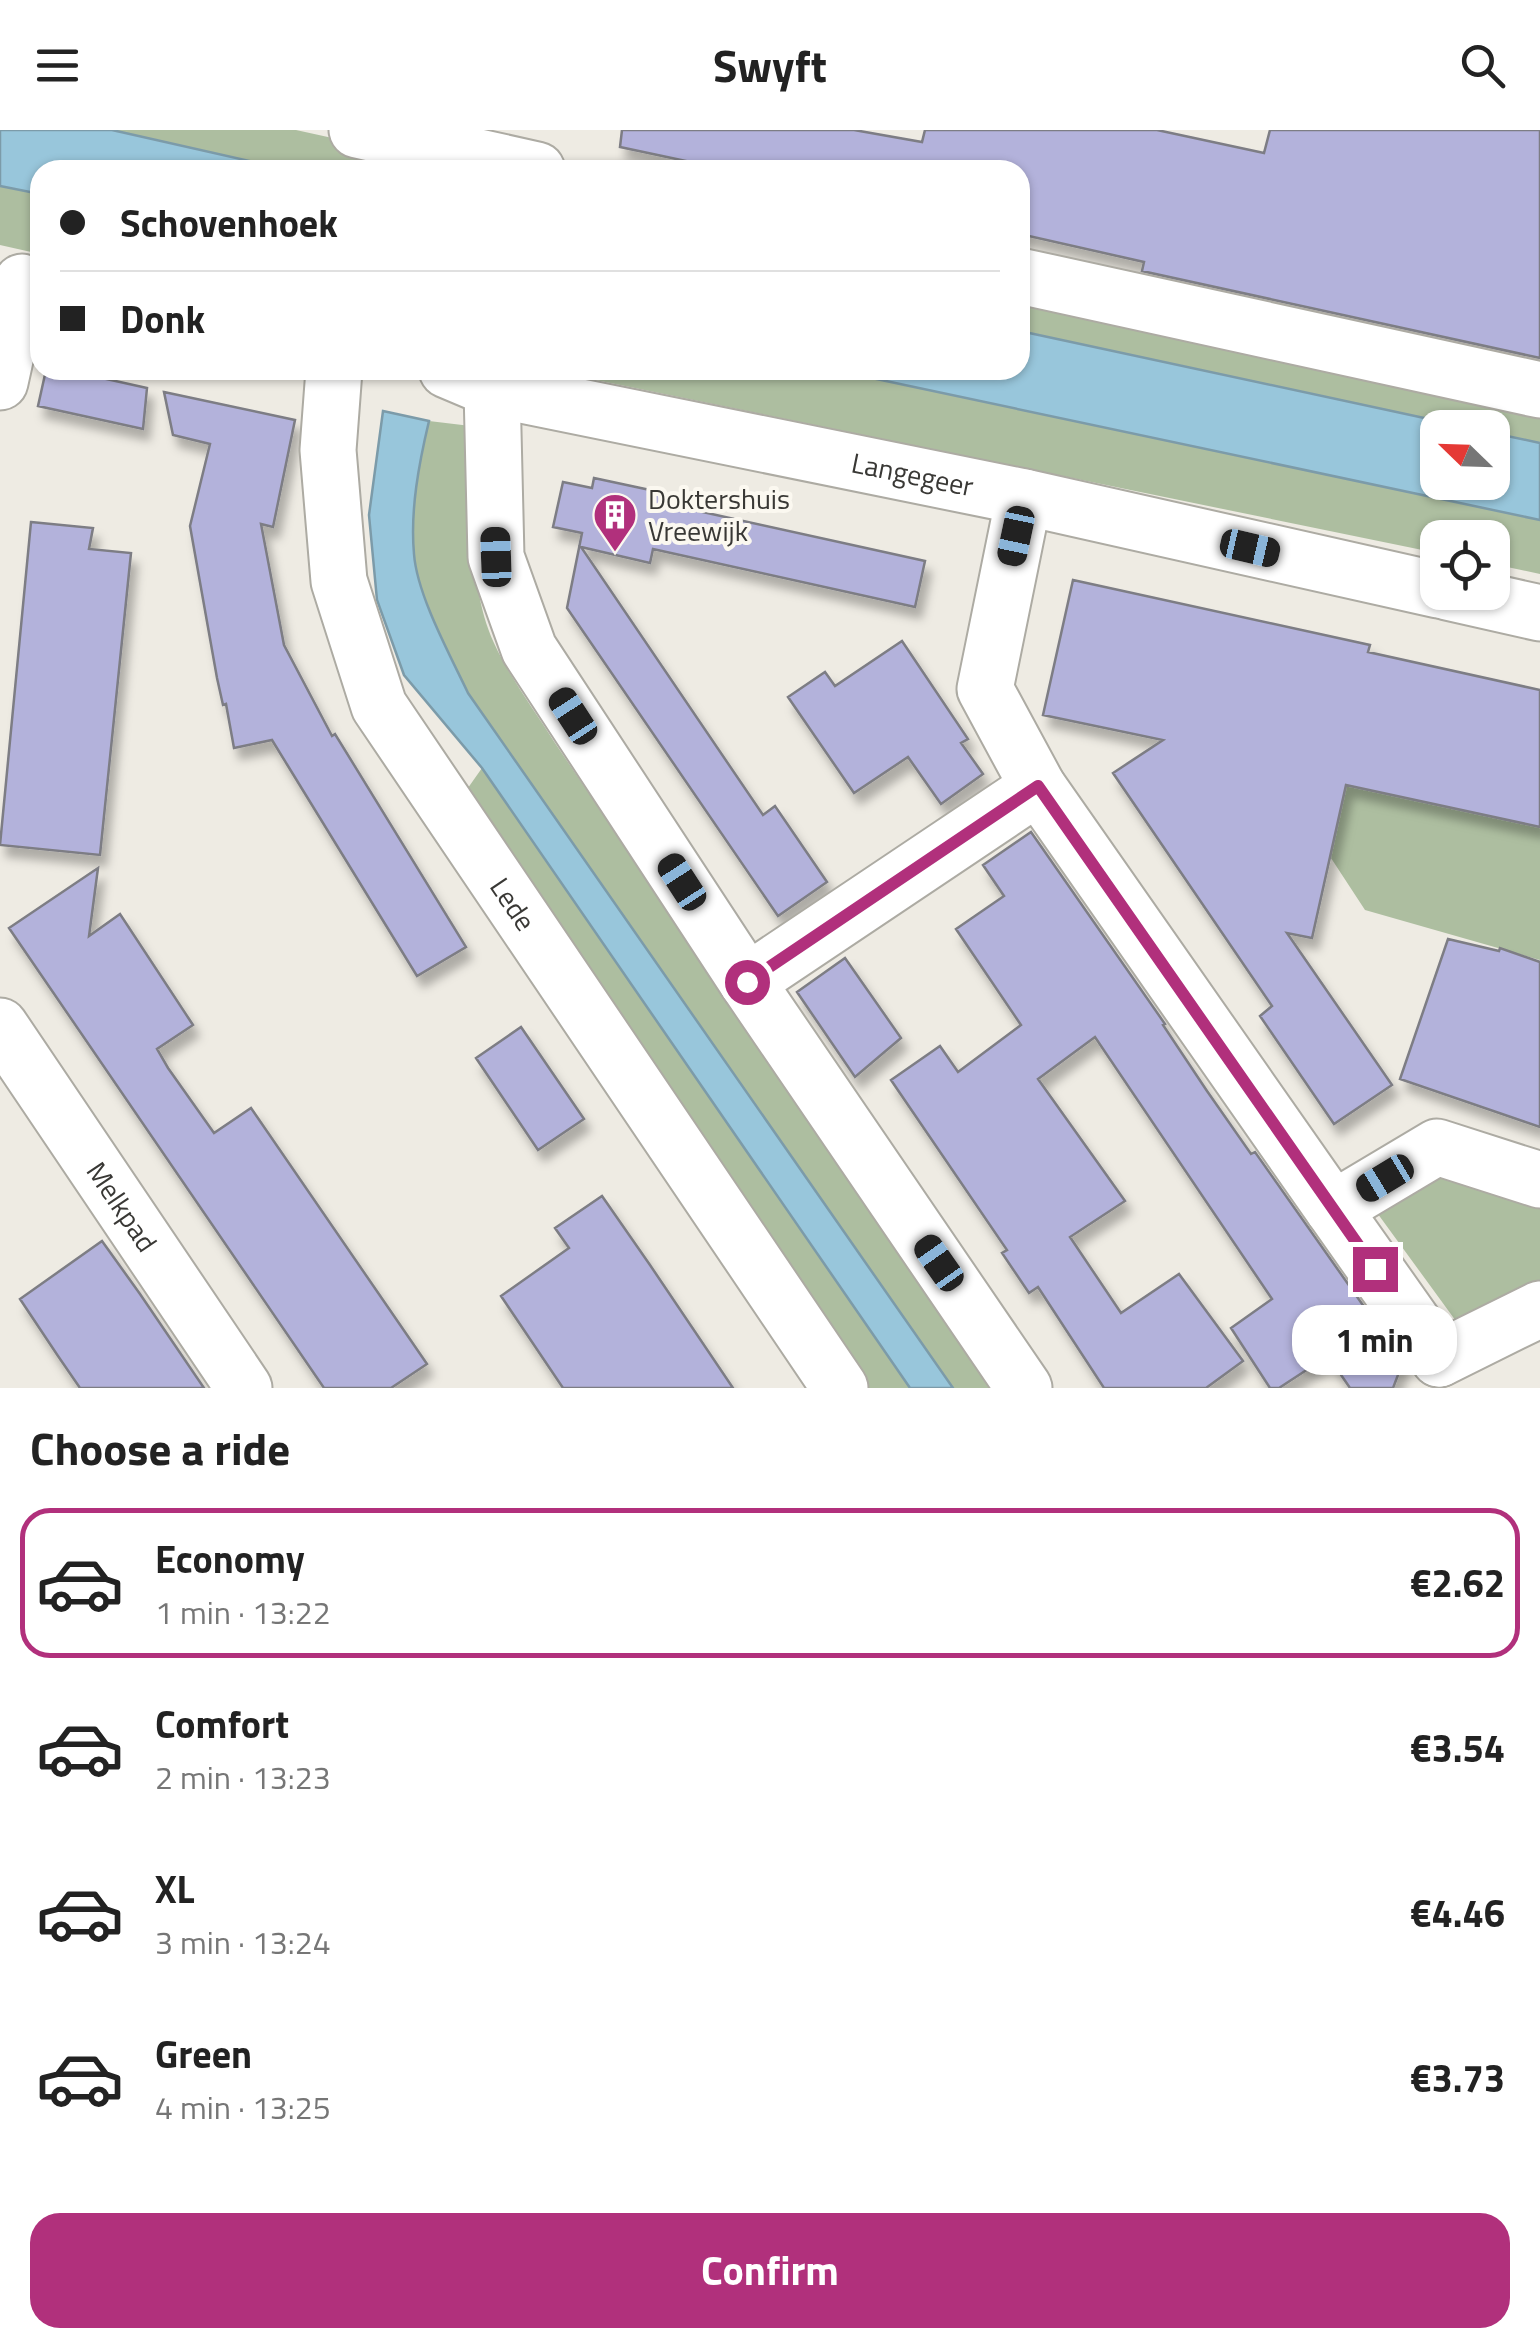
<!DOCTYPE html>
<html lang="en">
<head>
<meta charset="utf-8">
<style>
  body { margin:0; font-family:"Titillium Web",sans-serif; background:#f2f2f2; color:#222; height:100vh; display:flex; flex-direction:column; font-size:38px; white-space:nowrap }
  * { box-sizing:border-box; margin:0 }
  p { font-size:32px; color:#767676 }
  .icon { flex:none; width:55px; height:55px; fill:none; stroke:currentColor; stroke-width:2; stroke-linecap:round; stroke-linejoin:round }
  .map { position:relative; height:1258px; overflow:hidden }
  .drawer { display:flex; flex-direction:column; background:#fff; flex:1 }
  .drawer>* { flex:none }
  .guide { position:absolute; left:30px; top:30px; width:1000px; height:220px; border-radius:30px; box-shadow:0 2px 8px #0004; display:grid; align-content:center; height:220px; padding:0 30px; background:#fff }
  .needle { width:65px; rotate:293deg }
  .fabs { position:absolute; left:1420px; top:280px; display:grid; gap:20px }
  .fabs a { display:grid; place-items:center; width:90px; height:90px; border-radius:20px; background:#fff; box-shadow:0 2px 8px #0004; font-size:50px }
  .end { position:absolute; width:45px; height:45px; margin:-22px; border:12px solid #b1307c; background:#fff; box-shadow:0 0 0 5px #fff }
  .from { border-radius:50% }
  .bubble { position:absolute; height:70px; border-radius:30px; background:#fff; box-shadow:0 2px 8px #0004; font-size:32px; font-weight:700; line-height:70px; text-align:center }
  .car { position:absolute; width:30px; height:60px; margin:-30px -15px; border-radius:12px; box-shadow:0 0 8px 2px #0007; background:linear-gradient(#222 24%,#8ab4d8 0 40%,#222 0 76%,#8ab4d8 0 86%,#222 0) }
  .guide b { display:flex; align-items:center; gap:35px; height:95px; font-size:38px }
  .guide b+b { border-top:2px solid #e0e0e0 }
  .guide i { width:25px; height:25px; background:#222 }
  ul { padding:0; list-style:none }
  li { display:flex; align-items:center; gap:30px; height:150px; margin:0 20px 15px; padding:0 10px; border:5px solid transparent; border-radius:30px }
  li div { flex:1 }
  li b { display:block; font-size:38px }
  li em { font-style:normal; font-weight:700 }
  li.current { border-color:#b1307c }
  li>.icon { width:90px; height:90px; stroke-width:1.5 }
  h2 { padding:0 30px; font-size:45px; line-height:120px }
  .cta { display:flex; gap:20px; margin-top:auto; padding:20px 30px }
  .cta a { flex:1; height:115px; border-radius:30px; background:#b1307c; color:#fff; font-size:40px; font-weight:700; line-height:115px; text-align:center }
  header { display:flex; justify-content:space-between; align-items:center; height:130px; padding:0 30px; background:#fff; font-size:45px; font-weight:700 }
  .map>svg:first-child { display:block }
</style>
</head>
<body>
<header><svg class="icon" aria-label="menu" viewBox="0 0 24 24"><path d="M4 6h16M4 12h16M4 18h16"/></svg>Swyft<svg class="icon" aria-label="search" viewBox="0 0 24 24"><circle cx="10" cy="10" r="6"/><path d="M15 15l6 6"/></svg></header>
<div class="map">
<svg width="1540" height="1258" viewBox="0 0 1540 1258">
  <defs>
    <filter id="shadow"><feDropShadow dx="6" dy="11" stdDeviation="5" flood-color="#0004"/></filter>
  </defs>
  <rect width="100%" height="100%" fill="#eeebe3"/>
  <!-- green -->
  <path fill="#adbea0" d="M112,0H296L478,40H289Z
    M0,56L40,64V124L0,115Z
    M1020,160L1540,274V313L1493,303L1492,298L1466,297L1020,201Z
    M547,240H834L1540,390V444L1493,434L1492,408H1438L1437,423Z
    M429,291L479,297C476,367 464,447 494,513C510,548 535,581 555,613L990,1258H953L468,563C450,525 417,465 414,424C410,380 419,333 429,291Z
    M1304,602L1540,654V830L1365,780L1329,725Z
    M482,638L910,1258H865L463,665Z
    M1450,1034L1540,1065V1158L1461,1198L1375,1080Z"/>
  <!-- water -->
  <path fill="#98c6db" stroke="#7c9ba9" stroke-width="2.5" d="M0,0H112L289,40H40V64L0,56Z
    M1020,201L1466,297L1438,298V352H1492L1493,303L1540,313V390L834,240H1020Z
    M383,281L429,291C419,333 410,380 414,424C417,465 450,525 468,563L953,1258H910L482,638L404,545L377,470L369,385Z"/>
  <!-- building -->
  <path fill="#b3b2db" stroke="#7d7d84" stroke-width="2.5" filter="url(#shadow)" d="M622,0H854L922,12L925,0H1157L1264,23L1270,0H1540V228L1142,141L1144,132L1020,104V40H728L620,17Z
    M46,240H66L147,258L143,299L38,276Z
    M164,262L295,290L273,397L261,394L284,515L332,606L335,604L466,817L417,846L272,610L234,618L226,574L223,575L217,548L190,396L210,314L173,305Z
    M594,348L664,363L662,373L925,431L915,477L653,419L650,433L581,417L763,685L775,676L827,752L778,786L567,478L582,403L553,397L563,352L592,358Z
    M31,392L93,398L89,419L131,423L100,725L0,715Z
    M1073,450L1370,515L1368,522L1540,560V697L1346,655L1312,808L1287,803L1392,955L1334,994L1260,886L1272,876L1113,643L1163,610L1043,585Z
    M902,511L968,609L961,613L983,644L941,674L908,627L854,663L788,567L825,542L835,556Z
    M1031,702L1165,894L1163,895L1207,961L1251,1024L1255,1022L1403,1232L1393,1258H1350L1328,1226L1279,1258H1270L1231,1198L1272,1169L1095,907L1038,949L1125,1071L1070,1107L1121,1183L1179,1144L1243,1231L1206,1258H1104L1038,1157L1029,1163L1002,1123L1007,1120L891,950L940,916L958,942L1021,895L956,799L1004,766L983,735Z
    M98,738L89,806L120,784L193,895L157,919L168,938L214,1003L251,978L427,1234L391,1258H324L9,798Z
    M1448,809L1499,821L1500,818L1540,832V997L1400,949Z
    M845,828L901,908L855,947L797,862Z
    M521,897L584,989L538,1020L476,928Z
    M602,1066L650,1135L733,1258H563L501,1166L569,1118L555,1098Z
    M102,1111L140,1164L204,1258H80L58,1226L20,1169Z"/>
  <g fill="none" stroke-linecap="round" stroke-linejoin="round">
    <defs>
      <g id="minor">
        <path d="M357,0L537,40"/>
        <path d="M1020,146L1540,260"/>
        <path id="s1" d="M334,240L328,320L339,451L379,576L840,1258"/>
        <path id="s2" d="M447,240L492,259L1024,367L1438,460"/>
        <path d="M495,240L492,259L496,427L529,519L747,852L1024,1258"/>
        <path d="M0,252L22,152"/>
        <path d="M1024,367L985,559L1038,657L1333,1079"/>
        <path d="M1447,462L1540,483"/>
        <path d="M747,852L1038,657"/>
        <path id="s3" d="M0,896L244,1258"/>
        <path d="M1439,1229L1333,1079L1437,1017L1540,1050"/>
        <path d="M1439,1229L1540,1179"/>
      </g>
    </defs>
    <!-- minor casing -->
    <use href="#minor" stroke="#adaba3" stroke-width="59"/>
    <!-- minor -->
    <use href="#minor" stroke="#fff" stroke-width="55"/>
  </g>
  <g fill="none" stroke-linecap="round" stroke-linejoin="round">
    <!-- route -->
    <path stroke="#b1307c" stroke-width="12" d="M747,852L1038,656L1375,1139"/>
  </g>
  <!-- icons -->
  <defs>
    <symbol id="building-pin" viewBox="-11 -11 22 30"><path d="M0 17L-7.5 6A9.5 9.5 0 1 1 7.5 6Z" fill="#b1307c" stroke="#fbf8f0"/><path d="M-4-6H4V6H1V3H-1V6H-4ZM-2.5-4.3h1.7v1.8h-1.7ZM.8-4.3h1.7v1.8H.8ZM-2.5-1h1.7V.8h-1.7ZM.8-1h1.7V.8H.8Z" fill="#fff"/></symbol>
  </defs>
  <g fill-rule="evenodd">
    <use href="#building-pin" x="590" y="360" width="50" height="68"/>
  </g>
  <g text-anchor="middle" stroke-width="8" stroke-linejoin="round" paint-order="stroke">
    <!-- street labels -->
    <g font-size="28" fill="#393835" stroke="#fbf8f0">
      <text dy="10" stroke="none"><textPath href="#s2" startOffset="478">Langegeer</textPath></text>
      <text dy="10" stroke="none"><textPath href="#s1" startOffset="582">Lede</textPath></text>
      <text dy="10" stroke="none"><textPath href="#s3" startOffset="218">Melkpad</textPath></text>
    </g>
    <!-- poi labels -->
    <g font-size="28" fill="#393835" stroke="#fbf8f0" text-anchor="start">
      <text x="648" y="379">Doktershuis<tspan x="648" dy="32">Vreewijk</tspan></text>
    </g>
  </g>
</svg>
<div class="fabs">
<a><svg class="needle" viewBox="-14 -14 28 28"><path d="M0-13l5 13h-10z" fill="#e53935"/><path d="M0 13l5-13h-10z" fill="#767676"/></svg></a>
<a><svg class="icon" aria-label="locate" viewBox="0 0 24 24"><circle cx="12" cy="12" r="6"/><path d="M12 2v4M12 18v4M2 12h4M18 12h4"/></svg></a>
</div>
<i class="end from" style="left:747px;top:852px"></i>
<i class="end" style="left:1375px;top:1139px"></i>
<div class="bubble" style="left:1292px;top:1175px;width:165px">1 min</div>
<i class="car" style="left:1016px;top:406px;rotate:192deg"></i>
<i class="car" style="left:1250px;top:418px;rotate:103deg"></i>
<i class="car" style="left:496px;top:427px;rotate:358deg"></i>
<i class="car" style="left:573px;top:586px;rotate:327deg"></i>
<i class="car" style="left:682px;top:752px;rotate:327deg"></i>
<i class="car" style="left:1385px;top:1048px;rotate:239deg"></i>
<i class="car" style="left:939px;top:1133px;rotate:325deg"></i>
<div class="guide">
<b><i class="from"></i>Schovenhoek</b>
<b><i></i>Donk</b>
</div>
</div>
<section class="drawer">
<h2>Choose a ride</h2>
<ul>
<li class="current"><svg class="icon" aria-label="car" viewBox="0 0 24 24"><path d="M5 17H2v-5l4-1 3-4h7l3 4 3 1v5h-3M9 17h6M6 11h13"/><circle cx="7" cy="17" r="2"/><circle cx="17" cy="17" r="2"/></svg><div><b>Economy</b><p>1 min · 13:22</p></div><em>€2.62</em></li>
<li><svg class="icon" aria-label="car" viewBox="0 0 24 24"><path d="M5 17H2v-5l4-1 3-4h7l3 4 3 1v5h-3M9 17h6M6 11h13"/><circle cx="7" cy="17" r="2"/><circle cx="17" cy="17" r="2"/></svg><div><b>Comfort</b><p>2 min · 13:23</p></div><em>€3.54</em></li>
<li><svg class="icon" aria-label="car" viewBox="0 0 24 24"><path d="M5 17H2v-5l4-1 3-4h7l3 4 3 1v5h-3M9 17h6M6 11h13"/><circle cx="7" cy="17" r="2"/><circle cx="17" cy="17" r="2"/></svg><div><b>XL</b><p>3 min · 13:24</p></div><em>€4.46</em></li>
<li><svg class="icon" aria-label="car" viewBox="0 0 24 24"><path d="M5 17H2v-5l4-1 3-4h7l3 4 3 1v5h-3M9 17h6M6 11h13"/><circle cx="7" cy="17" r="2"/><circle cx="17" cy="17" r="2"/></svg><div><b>Green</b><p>4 min · 13:25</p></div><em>€3.73</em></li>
</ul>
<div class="cta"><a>Confirm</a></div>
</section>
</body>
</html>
